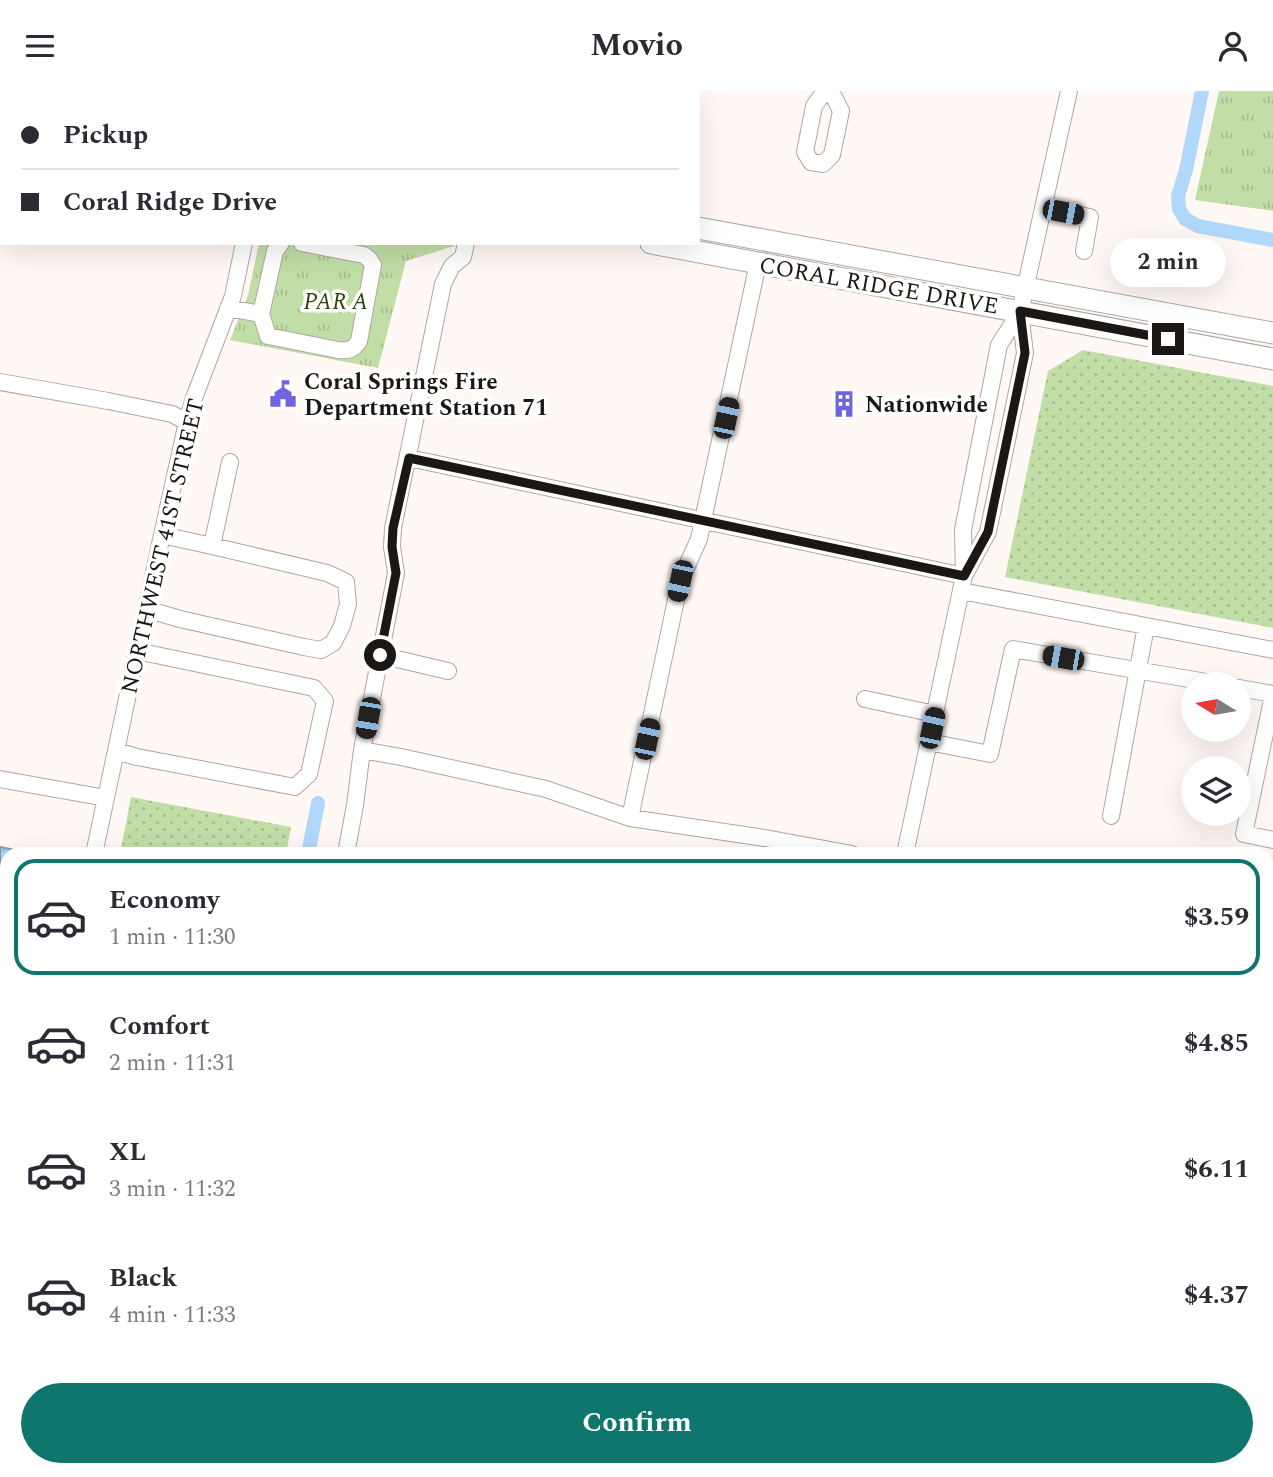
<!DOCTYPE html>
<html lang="en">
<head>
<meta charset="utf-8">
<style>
  body { margin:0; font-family:Spectral,serif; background:#f2f2f3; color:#2b2b33; height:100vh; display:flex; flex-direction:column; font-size:26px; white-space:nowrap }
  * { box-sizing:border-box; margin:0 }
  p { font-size:23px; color:#7c7c81 }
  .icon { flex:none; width:38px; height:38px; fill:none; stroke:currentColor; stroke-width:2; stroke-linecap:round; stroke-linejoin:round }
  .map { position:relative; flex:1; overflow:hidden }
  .side { position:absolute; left:0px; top:756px; width:1274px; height:630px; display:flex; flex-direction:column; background:#fff; border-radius:21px 21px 0 0; box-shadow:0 7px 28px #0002 }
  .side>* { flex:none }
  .top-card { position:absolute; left:0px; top:0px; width:700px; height:154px; box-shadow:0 7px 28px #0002; display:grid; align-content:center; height:154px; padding:0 21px; background:#fff }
  .needle { width:46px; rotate:281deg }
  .fabs { position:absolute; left:1181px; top:581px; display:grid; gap:14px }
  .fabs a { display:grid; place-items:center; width:70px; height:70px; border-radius:50%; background:#fff; box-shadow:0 7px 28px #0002; font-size:35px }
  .end { position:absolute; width:32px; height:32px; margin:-16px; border:9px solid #1a1715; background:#fff; box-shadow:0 0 0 4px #fff }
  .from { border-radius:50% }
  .bubble { position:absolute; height:49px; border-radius:24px; background:#fff; box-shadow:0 7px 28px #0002; font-size:23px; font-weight:700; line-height:49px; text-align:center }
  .car { position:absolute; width:21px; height:42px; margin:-21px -10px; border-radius:9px; box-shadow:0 0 5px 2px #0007; background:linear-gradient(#222 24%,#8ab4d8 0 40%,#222 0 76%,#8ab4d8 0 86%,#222 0) }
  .top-card b { display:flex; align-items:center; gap:24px; height:66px; font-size:26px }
  .top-card b+b { border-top:2px solid #e1e1e2 }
  .top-card i { width:18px; height:18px; background:#2b2b33 }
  ul { padding:12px 0 0; list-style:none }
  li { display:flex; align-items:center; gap:21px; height:116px; margin:0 14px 10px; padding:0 7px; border:4px solid transparent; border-radius:21px }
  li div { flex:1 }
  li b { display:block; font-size:26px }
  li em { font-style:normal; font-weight:700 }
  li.on { border-color:#0f766e }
  li>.icon { width:63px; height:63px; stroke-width:1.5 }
  .primary-button { display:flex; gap:14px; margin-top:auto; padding:14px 21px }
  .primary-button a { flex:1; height:80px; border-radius:42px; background:#0f766e; color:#fff; font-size:28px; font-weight:700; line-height:80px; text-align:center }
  header { display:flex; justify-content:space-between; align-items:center; height:91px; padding:0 21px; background:#fff; font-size:32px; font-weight:700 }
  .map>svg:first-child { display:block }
</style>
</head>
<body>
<header><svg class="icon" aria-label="menu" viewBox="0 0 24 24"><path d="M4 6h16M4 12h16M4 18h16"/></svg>Movio<svg class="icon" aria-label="person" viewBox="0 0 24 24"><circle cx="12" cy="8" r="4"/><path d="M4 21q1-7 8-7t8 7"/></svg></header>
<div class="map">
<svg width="1273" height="1386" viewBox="0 0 1273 1386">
  <defs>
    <pattern id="grass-dots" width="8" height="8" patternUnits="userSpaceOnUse" patternTransform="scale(1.75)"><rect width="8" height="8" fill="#c2dea7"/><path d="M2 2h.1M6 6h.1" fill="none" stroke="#a6be8f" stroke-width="1.8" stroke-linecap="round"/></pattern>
    <pattern id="park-tufts" width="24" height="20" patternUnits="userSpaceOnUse" patternTransform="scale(1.75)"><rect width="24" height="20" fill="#c2dea7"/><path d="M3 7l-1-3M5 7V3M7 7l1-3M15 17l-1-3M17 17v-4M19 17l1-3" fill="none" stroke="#a6be8f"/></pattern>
    <pattern id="water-waves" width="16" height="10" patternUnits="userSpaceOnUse" patternTransform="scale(1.75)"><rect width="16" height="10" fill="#b1d8fb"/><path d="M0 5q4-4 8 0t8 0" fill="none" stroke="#98b9d6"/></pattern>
  </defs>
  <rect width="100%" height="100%" fill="#fff8f4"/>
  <!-- grass -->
  <path fill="url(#grass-dots)" d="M1083,259L1273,295V537L1005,486L1048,280Z
    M131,706L291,736L286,763H120Z"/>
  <!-- park -->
  <path fill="url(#park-tufts)" d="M1219,0H1273V120L1195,109Z
    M259,152H455L454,155L406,170L378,277L230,249L248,204Z"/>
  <!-- water -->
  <path fill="url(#water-waves)" stroke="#849eb6" stroke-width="2" d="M0,756L15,759L23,763H7V845L0,847Z"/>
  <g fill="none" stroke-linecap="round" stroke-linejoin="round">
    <!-- canal -->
    <path stroke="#b1d8fb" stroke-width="14" d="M1202,0L1186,79L1178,105L1179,118L1185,128L1198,135L1273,149
      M308,763L318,712
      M184,1386L185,1379"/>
    <defs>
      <path id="minor" d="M454,0L455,2
        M825,0L814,15L805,61L811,71L823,73L832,64L841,20L834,6L826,0
        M275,2V0
        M471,2L472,0
        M625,2L626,0
        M651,2L652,0
        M1043,117L1090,126L1084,160
        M281,152L275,160L261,223L268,245L338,259C349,260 353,259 359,250L373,174L369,168L364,164L302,152
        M228,217L261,223
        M0,291L108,310L172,323L187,331
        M409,367L964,485
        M162,444L212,455L230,371
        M965,483L988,441L1025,262L1020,221L1069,0
        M961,500L1273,559
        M146,518L180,528L304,556L321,559L333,552L342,535L348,513L346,491L327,482L212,455
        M380,564L448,580
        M1239,597L1273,603
        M1273,604L1244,743L1273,749
        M865,608L935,623
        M929,651L990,663L1013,558L1218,593
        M362,659L401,666L546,698L630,727L765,747L852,763
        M116,660L137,666L295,696L309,683L325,610L314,597L137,560
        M0,688L106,707
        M1111,725L1146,535
        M630,727L680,490L699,448L758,172
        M94,763L160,453L187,331L194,307L233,205L244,152
        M346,763L355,714L362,659L396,482L392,456L393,437L443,193L452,175L463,166L466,152
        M905,763L964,485L963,439L999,254L1020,221
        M1267,865L1273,836
        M0,882L7,883
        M1267,895L1273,896
        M1267,1083L1273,1084
        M0,1197L7,1199
        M0,1314L7,1315
        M358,1379L396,1386
        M17,1386L18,1379
        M145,1386L147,1379
        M226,1386L227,1379
        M337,1386L339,1379
        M479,1386L481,1379
        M530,1386L532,1379
        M774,1386L775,1379
        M848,1386L849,1379
        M1080,1386L1082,1379"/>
      <path id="major" d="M0,8H2
        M0,33L2,34
        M698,137L1273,242
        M651,152L1273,268"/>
    </defs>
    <!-- minor casing -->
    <use href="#minor" stroke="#afa7a3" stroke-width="18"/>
    <!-- major casing -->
    <use href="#major" stroke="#afa7a3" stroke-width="23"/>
    <!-- minor -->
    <use href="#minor" stroke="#fff" stroke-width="16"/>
    <!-- major -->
    <use href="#major" stroke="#fff" stroke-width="21"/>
  </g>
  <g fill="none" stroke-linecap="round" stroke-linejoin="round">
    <!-- route -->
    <path stroke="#1a1715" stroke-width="9" d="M380,564L396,482L392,456L393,437L409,367L964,485L988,441L1025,262L1020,220L1168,248"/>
  </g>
  <!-- icons -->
  <defs>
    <symbol id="civic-bare" viewBox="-9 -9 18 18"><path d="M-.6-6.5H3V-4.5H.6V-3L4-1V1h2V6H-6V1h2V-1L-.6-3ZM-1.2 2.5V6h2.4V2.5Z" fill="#7263de" stroke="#fff" stroke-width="2.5" paint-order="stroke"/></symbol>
    <symbol id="building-bare" viewBox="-9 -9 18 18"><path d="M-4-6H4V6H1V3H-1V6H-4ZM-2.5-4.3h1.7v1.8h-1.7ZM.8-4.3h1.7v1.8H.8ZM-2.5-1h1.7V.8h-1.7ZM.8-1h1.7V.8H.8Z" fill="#7263de" stroke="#fff" stroke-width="2.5" paint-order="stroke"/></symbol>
  </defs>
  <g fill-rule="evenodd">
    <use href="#civic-bare" x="264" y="284" width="38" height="38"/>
    <use href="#building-bare" x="825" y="294" width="38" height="38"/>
  </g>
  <g text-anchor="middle" stroke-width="7" stroke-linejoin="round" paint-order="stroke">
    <!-- street labels -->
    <g font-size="23" fill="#1a1715" stroke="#fff">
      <text transform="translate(879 194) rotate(10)" y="8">CORAL RIDGE DRIVE</text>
      <text transform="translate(162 455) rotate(-77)" y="8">NORTHWEST 41ST STREET</text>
    </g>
    <!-- park labels -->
    <g font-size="23" font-style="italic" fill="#2c4409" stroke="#fff">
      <text x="336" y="218">PAR A</text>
    </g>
    <!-- poi labels -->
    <g font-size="23" font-weight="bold" fill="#1a1715" stroke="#fff" text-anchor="start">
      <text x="304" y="298">Coral Springs Fire<tspan x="304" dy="26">Department Station 71</tspan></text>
      <text x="865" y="321">Nationwide</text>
    </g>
  </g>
</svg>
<div class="fabs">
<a><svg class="needle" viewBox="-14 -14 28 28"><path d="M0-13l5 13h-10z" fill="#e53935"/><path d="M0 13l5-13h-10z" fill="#7c7c81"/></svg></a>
<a><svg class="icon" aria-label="layers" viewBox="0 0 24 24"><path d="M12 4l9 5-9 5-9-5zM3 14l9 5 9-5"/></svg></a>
</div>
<i class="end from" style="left:380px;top:564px"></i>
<i class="end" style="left:1168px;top:248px"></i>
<div class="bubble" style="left:1110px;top:147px;width:116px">2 min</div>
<i class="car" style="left:1063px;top:121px;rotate:101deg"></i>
<i class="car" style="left:726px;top:327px;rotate:12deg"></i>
<i class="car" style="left:680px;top:490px;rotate:192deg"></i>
<i class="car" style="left:1063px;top:567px;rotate:280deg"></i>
<i class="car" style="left:368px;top:627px;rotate:190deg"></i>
<i class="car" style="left:932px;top:637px;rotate:12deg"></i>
<i class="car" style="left:647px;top:648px;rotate:12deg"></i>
<div class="top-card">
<b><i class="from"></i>Pickup</b>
<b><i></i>Coral Ridge Drive</b>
</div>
<section class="side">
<ul>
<li class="on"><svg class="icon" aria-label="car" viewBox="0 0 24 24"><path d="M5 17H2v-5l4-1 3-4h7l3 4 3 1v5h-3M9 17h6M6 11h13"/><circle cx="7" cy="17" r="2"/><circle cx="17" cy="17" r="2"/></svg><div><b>Economy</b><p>1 min · 11:30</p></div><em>$3.59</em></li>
<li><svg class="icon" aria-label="car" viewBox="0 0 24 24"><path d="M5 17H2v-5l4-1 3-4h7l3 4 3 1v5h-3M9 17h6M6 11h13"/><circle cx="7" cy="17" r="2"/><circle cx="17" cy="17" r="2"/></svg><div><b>Comfort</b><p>2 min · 11:31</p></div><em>$4.85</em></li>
<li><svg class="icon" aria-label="car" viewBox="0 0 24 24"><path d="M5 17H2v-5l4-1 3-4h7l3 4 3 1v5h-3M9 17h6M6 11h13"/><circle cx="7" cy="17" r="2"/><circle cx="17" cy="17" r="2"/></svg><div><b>XL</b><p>3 min · 11:32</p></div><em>$6.11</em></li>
<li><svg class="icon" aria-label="car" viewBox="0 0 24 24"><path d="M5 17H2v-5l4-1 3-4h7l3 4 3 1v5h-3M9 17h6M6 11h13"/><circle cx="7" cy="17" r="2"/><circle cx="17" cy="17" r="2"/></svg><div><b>Black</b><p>4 min · 11:33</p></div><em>$4.37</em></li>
</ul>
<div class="primary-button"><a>Confirm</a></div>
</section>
</div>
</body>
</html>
